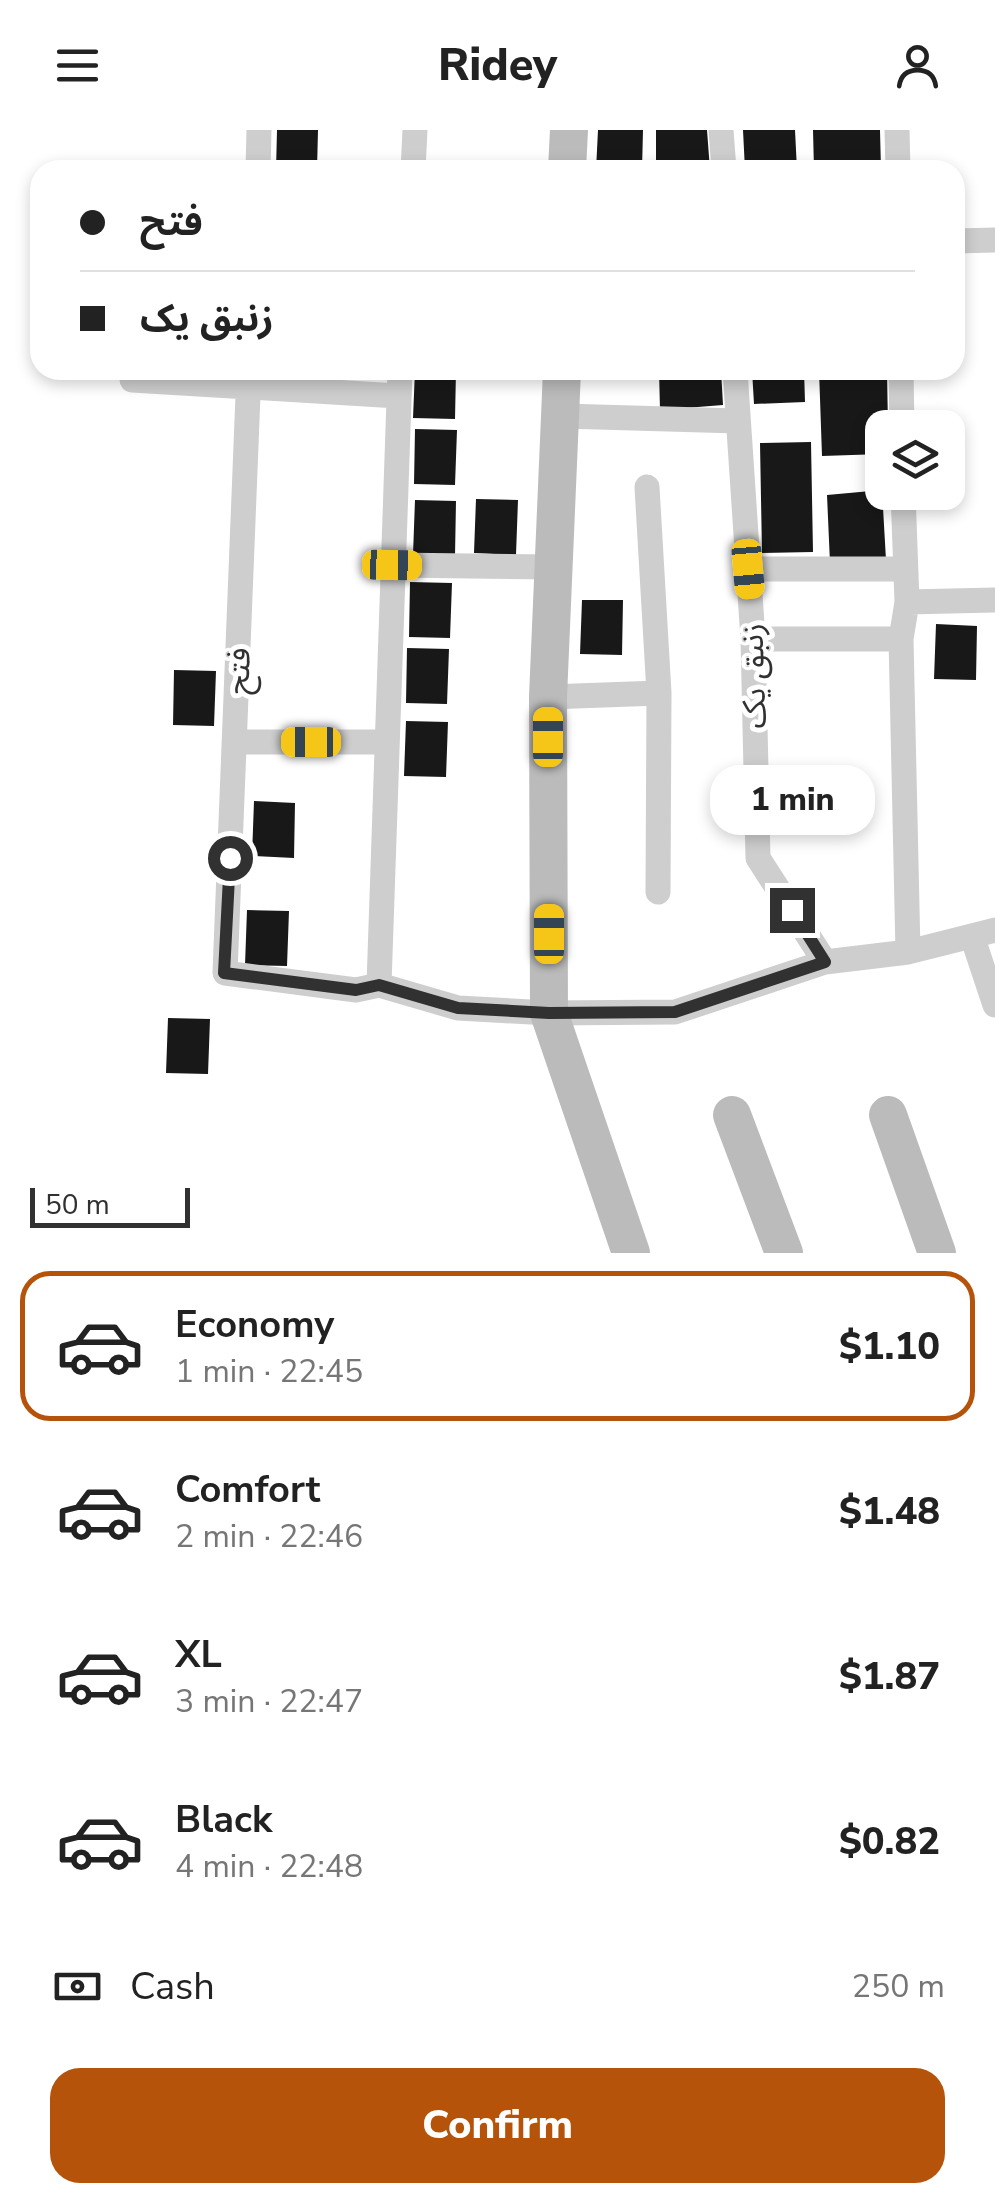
<!DOCTYPE html>
<html lang="en">
<head>
<meta charset="utf-8">
<style>
  body { margin:0; font-family:"Nunito Sans","Noto Sans Arabic",sans-serif; background:#f2f2f2; color:#222; height:100vh; display:flex; flex-direction:column; font-size:38px; white-space:nowrap }
  * { box-sizing:border-box; margin:0 }
  p { font-size:32px; color:#767676 }
  .icon { flex:none; width:55px; height:55px; fill:none; stroke:currentColor; stroke-width:2; stroke-linecap:round; stroke-linejoin:round }
  .map { position:relative; height:1123px; overflow:hidden }
  .drawer { display:flex; flex-direction:column; background:#fff; flex:1 }
  .drawer>* { flex:none }
  .hud { position:absolute; left:30px; top:30px; width:935px; height:220px; border-radius:30px; box-shadow:0 5px 15px #0003; display:grid; align-content:center; height:220px; padding:0 50px; background:#fff }
  .fabs { position:absolute; left:865px; top:280px; display:grid; gap:20px }
  .fabs a { display:grid; place-items:center; width:100px; height:100px; border-radius:20px; background:#fff; box-shadow:0 5px 15px #0003; font-size:50px }
  .scale { position:absolute; left:30px; bottom:25px; width:160px; box-sizing:border-box; padding-left:10px; border:5px solid #313131; border-top:0; font-size:28px; line-height:35px; white-space:nowrap; color:#313131; -webkit-text-stroke:8px #fff; paint-order:stroke }
  .end { position:absolute; width:45px; height:45px; margin:-22px; border:12px solid #313131; background:#fff; box-shadow:0 0 0 5px #fff }
  .from { border-radius:50% }
  .bubble { position:absolute; height:70px; border-radius:30px; background:#fff; box-shadow:0 5px 15px #0003; font-size:32px; font-weight:800; line-height:70px; text-align:center }
  .car { position:absolute; width:30px; height:60px; margin:-30px -15px; border-radius:12px; box-shadow:0 0 8px 2px #0007; background:linear-gradient(#f5c518 24%,#345 0 40%,#f5c518 0 76%,#345 0 86%,#f5c518 0) }
  .hud b { display:flex; align-items:center; gap:35px; height:95px; font-size:38px }
  .hud b+b { border-top:2px solid #e0e0e0 }
  .hud i { width:25px; height:25px; background:#222 }
  ul { padding:18px 0 0; list-style:none }
  li { display:flex; align-items:center; gap:30px; height:150px; margin:0 20px 15px; padding:0 30px; border:5px solid transparent; border-radius:30px }
  li div { flex:1 }
  li b { display:block; font-size:38px }
  li em { font-style:normal; font-weight:800 }
  li.on { border-color:#b45309 }
  li>.icon { width:90px; height:90px; stroke-width:1.5 }
  .pay { display:flex; align-items:center; gap:25px; height:110px; padding:0 50px; font-size:38px }
  .pay p { margin-inline-start:auto }
  .button { display:flex; gap:20px; margin-top:auto; padding:20px 50px }
  .button a { flex:1; height:115px; border-radius:30px; background:#b45309; color:#fff; font-size:40px; font-weight:800; line-height:115px; text-align:center }
  header { display:flex; justify-content:space-between; align-items:center; height:130px; padding:0 50px; background:#fff; font-size:45px; font-weight:800 }
  .map>svg:first-child { display:block }
</style>
</head>
<body>
<header><svg class="icon" aria-label="menu" viewBox="0 0 24 24"><path d="M4 6h16M4 12h16M4 18h16"/></svg>Ridey<svg class="icon" aria-label="person" viewBox="0 0 24 24"><circle cx="12" cy="8" r="4"/><path d="M4 21q1-7 8-7t8 7"/></svg></header>
<div class="map">
<svg width="995" height="1123" viewBox="0 0 995 1123">
  <rect width="100%" height="100%" fill="#fff"/>
  <!-- building -->
  <path fill="#181818" d="M277,0H318L317,40H276Z
    M598,0H643L642,40H596Z
    M656,0H707L710,40H656Z
    M743,0H795L797,40H745Z
    M813,0H880L881,40H814Z
    M415,240H456L455,289L413,288Z
    M659,240H721L723,275L660,280Z
    M752,240H804L805,272L754,274Z
    M819,240H887L888,298H882V324L822,326Z
    M415,299L457,300L455,355L414,354Z
    M811,312L813,422L762,423L760,313Z
    M882,360L886,430L830,433L827,365Z
    M476,369L518,370L516,425L474,423Z
    M415,370L456,371L455,426L413,425Z
    M410,452L452,453L450,508L409,507Z
    M582,470H623L622,525L580,524Z
    M936,494L977,496L976,550L934,549Z
    M407,518L449,519L447,574L406,573Z
    M174,540L216,541L214,596L173,595Z
    M406,591L448,592L446,647L404,646Z
    M254,671L295,673L294,728L252,726Z
    M247,780L289,781L287,836L245,835Z
    M168,888L210,889L208,944L166,943Z"/>
  <g fill="none" stroke-linecap="round" stroke-linejoin="round">
    <!-- street -->
    <path stroke="#cecece" stroke-width="25" d="M721,0L724,40
      M897,0L898,40
      M258,40L259,0
      M413,40L415,0
      M955,111L995,110
      M249,240L225,843L356,860L379,855L458,878L549,883L675,882L825,832L908,822L995,800
      M735,240L753,509L758,728L825,832
      M901,240L902,298
      M132,250L398,266
      M562,286L738,291
      M647,357L659,563L658,762
      M903,362L907,472L901,509L908,822
      M392,435L553,437
      M748,439H904
      M907,472L995,470
      M753,509H901
      M548,567L659,563
      M235,612H387
      M972,806L995,875
      M379,855L400,240"/>
    <!-- secondary -->
    <path stroke="#bbb" stroke-width="38" d="M567,40L569,0
      M562,240L548,567L549,883L631,1123
      M732,985L784,1123
      M888,985L937,1123"/>
  </g>
  <g fill="none" stroke-linecap="round" stroke-linejoin="round">
    <!-- route -->
    <path stroke="#313131" stroke-width="12" d="M230,728L224,843L356,860L379,855L458,878L549,883L675,882L825,832L792,780"/>
  </g>
  <g text-anchor="middle" stroke-width="10" stroke-linejoin="round" paint-order="stroke">
    <!-- street labels -->
    <g font-size="32" fill="#313131" stroke="#fff">
      <text transform="translate(238 541) rotate(-88)" y="11">فتح</text>
      <text transform="translate(753 546) rotate(-92)" y="11">زنبق یک</text>
    </g>
  </g>
</svg>
<div class="fabs">
<a><svg class="icon" aria-label="layers" viewBox="0 0 24 24"><path d="M12 4l9 5-9 5-9-5zM3 14l9 5 9-5"/></svg></a>
</div>
<div class="scale">50 m</div>
<i class="end from" style="left:230px;top:728px"></i>
<i class="end" style="left:792px;top:780px"></i>
<div class="bubble" style="left:710px;top:635px;width:165px">1 min</div>
<i class="car" style="left:392px;top:435px;rotate:91deg"></i>
<i class="car" style="left:748px;top:439px;rotate:175deg"></i>
<i class="car" style="left:548px;top:607px;rotate:0deg"></i>
<i class="car" style="left:311px;top:612px;rotate:270deg"></i>
<i class="car" style="left:549px;top:804px;rotate:0deg"></i>
<div class="hud">
<b><i class="from"></i>فتح</b>
<b><i></i>زنبق یک</b>
</div>
</div>
<section class="drawer">
<ul>
<li class="on"><svg class="icon" aria-label="car" viewBox="0 0 24 24"><path d="M5 17H2v-5l4-1 3-4h7l3 4 3 1v5h-3M9 17h6M6 11h13"/><circle cx="7" cy="17" r="2"/><circle cx="17" cy="17" r="2"/></svg><div><b>Economy</b><p>1 min · 22:45</p></div><em>$1.10</em></li>
<li><svg class="icon" aria-label="car" viewBox="0 0 24 24"><path d="M5 17H2v-5l4-1 3-4h7l3 4 3 1v5h-3M9 17h6M6 11h13"/><circle cx="7" cy="17" r="2"/><circle cx="17" cy="17" r="2"/></svg><div><b>Comfort</b><p>2 min · 22:46</p></div><em>$1.48</em></li>
<li><svg class="icon" aria-label="car" viewBox="0 0 24 24"><path d="M5 17H2v-5l4-1 3-4h7l3 4 3 1v5h-3M9 17h6M6 11h13"/><circle cx="7" cy="17" r="2"/><circle cx="17" cy="17" r="2"/></svg><div><b>XL</b><p>3 min · 22:47</p></div><em>$1.87</em></li>
<li><svg class="icon" aria-label="car" viewBox="0 0 24 24"><path d="M5 17H2v-5l4-1 3-4h7l3 4 3 1v5h-3M9 17h6M6 11h13"/><circle cx="7" cy="17" r="2"/><circle cx="17" cy="17" r="2"/></svg><div><b>Black</b><p>4 min · 22:48</p></div><em>$0.82</em></li>
</ul>
<div class="pay"><svg class="icon" aria-label="cash" viewBox="0 0 24 24"><path d="M3 7h18v10H3z"/><circle cx="12" cy="12" r="2"/></svg>Cash<p>250 m</p></div>
<div class="button"><a>Confirm</a></div>
</section>
</body>
</html>
